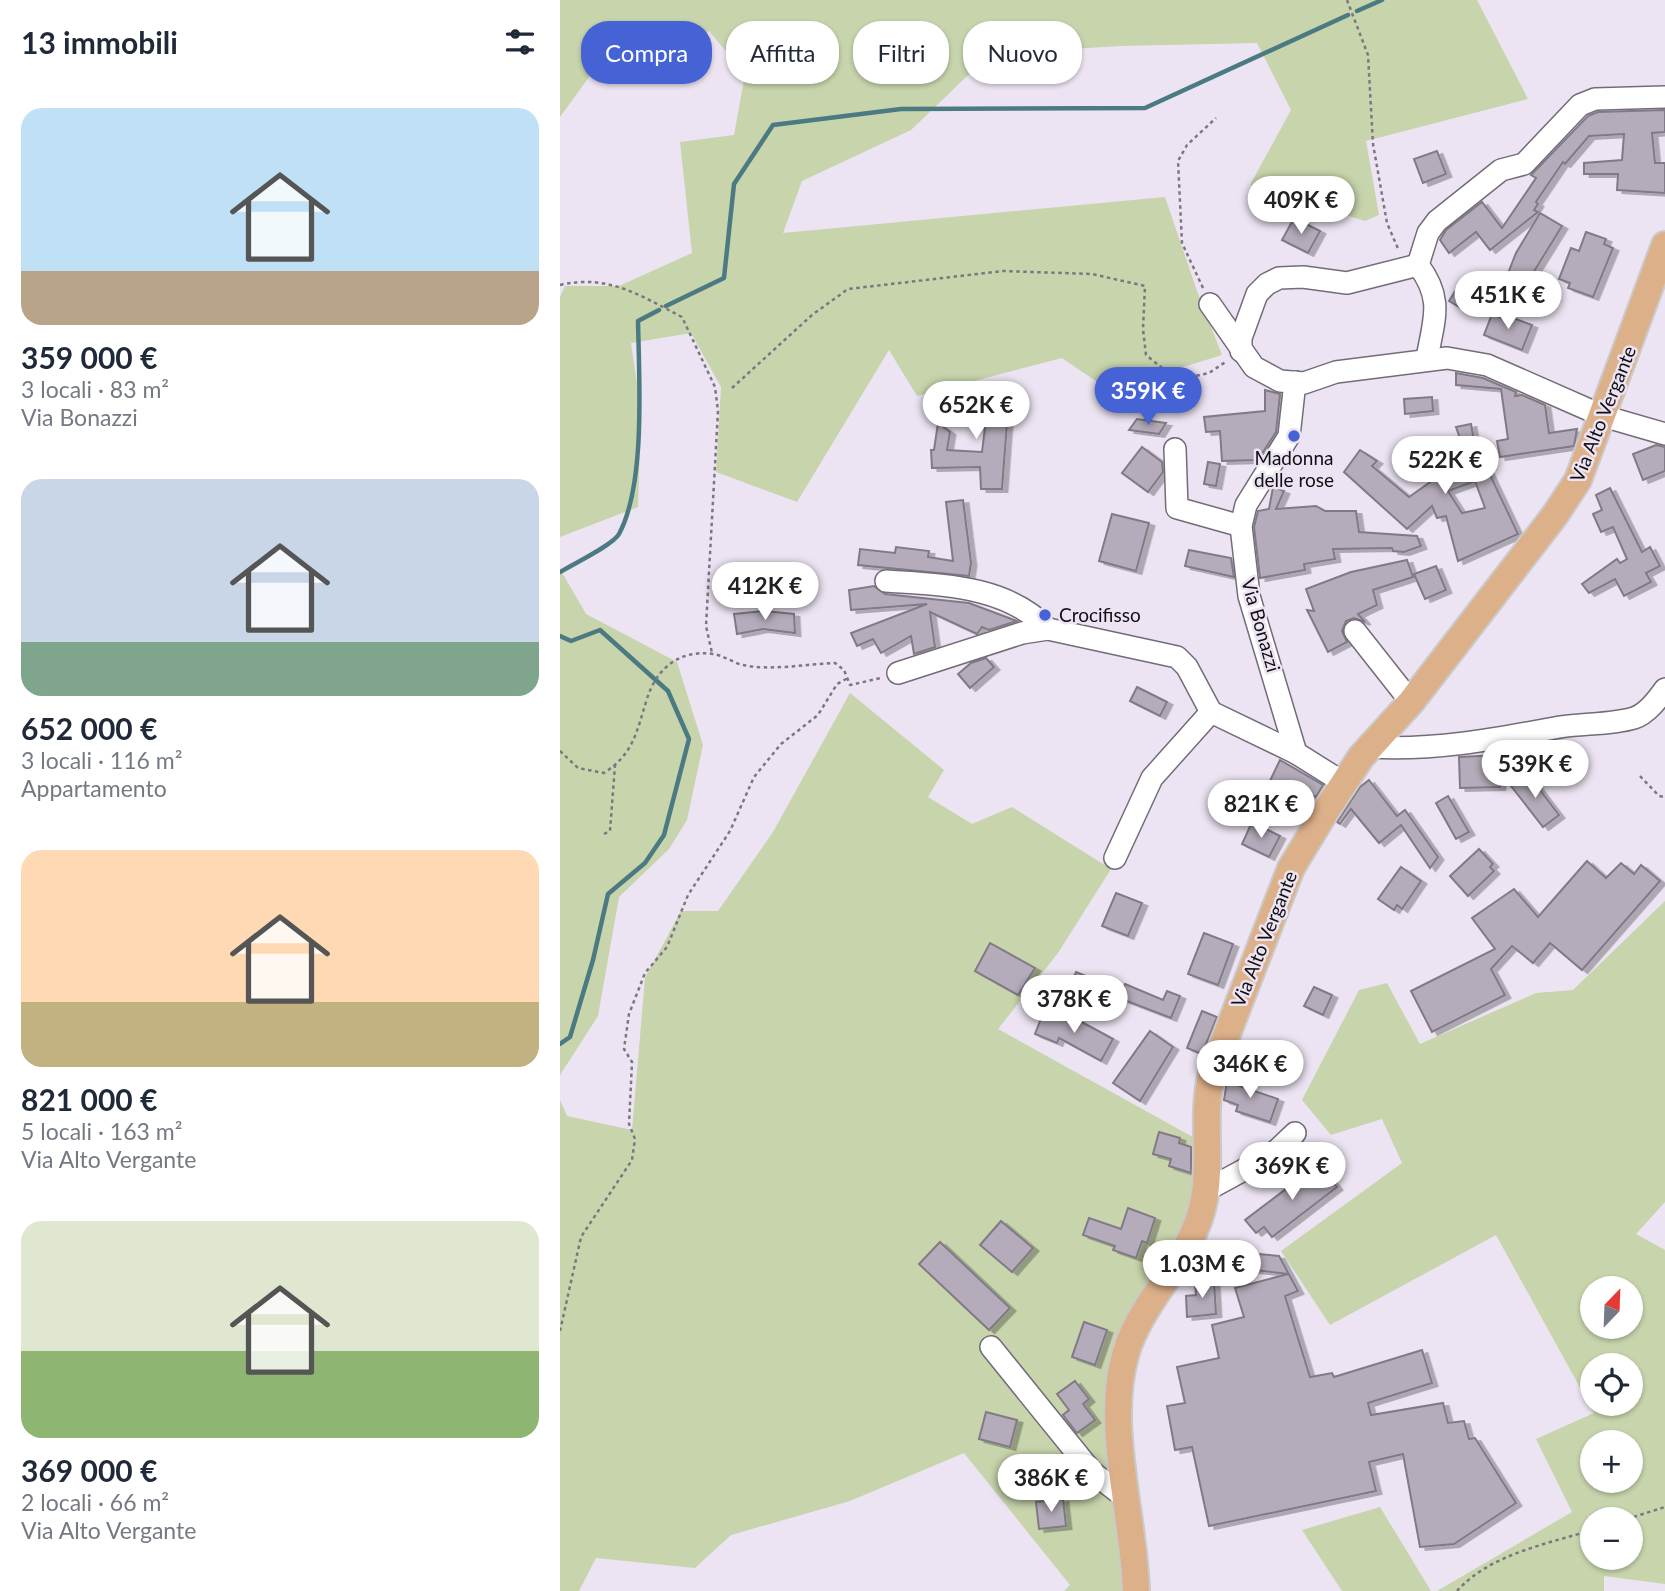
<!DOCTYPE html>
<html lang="it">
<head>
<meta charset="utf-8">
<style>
  body { margin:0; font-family:Lato,sans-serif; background:#f6f6f7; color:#1f2937; height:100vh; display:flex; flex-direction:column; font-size:26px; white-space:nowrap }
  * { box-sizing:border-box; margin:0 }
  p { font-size:23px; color:#747a83 }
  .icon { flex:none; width:38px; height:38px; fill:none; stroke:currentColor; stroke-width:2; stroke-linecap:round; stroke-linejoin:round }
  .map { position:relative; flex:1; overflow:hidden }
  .drawer { display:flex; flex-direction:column; background:#fff; width:560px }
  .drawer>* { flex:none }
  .top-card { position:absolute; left:21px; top:21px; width:665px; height:63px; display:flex; gap:14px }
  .needle { width:46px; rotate:23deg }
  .buttons { position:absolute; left:1020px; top:1276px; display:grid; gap:14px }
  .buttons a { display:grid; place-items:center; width:63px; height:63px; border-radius:50%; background:#fff; box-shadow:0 2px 5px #0004; font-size:35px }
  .price { position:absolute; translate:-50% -60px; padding:0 16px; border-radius:24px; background:#fff; color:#222; font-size:23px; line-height:46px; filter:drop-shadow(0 2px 4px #0008) }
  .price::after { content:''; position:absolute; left:50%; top:42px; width:21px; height:16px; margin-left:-10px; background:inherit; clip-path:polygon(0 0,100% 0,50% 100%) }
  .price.on { background:#4663d6; color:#fff }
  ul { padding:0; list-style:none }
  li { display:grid; align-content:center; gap:14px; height:371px; padding:0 21px }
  li span { display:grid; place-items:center; height:217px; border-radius:21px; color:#555 }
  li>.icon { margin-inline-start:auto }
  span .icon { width:126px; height:126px; fill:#fffc; stroke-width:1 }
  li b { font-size:30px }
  h2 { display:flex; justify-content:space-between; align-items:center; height:84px; padding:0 21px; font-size:30px }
  .tag { padding:0 24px; border-radius:28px; background:#fff; box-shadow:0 2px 5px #0004; font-size:24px; line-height:63px }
  .tag.on { background:#4663d6; color:#fff }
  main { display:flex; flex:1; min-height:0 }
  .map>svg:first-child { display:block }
  .green { fill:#c7d4ac; fill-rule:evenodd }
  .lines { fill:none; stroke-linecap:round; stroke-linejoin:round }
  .stream { stroke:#4c7a82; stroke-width:4.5 }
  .building { fill:#b4acba; stroke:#817a86; stroke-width:2; fill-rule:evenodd; filter:url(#shadow) }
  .minor-casing { stroke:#736c78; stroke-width:24 }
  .major-casing { stroke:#cbcacb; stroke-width:30 }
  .path { stroke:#7c7680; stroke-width:2.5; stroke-dasharray:3.5 3.5; stroke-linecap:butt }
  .minor { stroke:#fff; stroke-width:21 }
  .major { stroke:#dcb089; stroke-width:26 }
  .poi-dot { fill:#4663d6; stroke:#ece4f2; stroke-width:2.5 }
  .labels { text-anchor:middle; stroke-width:5; stroke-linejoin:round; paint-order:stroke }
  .street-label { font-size:19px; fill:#110e13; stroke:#ece4f2 }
  .poi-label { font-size:19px; fill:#110e13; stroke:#ece4f2 }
</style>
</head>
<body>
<main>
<section class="drawer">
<h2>13 immobili<svg class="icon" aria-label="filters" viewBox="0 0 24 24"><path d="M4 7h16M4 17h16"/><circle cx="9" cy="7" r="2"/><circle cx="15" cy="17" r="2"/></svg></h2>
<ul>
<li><span style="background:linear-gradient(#bfe0f5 75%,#b9a48a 0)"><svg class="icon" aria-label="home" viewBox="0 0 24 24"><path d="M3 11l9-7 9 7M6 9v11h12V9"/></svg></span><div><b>359 000 €</b><p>3 locali · 83 m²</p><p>Via Bonazzi</p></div></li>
<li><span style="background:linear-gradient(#c9d6e8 75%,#7fa58c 0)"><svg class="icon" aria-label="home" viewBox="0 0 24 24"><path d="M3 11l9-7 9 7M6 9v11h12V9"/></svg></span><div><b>652 000 €</b><p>3 locali · 116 m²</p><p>Appartamento</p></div></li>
<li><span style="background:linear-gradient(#ffd9b3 70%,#c2b280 0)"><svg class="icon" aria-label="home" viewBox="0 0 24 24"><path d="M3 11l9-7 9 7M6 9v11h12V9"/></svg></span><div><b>821 000 €</b><p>5 locali · 163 m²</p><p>Via Alto Vergante</p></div></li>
<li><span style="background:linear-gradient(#dfe7d0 60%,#8fb573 0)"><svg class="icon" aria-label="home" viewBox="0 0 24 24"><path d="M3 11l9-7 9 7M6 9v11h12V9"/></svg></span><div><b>369 000 €</b><p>2 locali · 66 m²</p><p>Via Alto Vergante</p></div></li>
</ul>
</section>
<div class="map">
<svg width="1105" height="1591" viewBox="0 0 1105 1591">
  <defs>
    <filter id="shadow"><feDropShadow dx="5.5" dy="3" stdDeviation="0" flood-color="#0004"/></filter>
  </defs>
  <rect width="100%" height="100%" fill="#ece4f2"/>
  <!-- green -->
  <g class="green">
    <path d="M0,0H917L968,99L806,141L819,215L805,221L690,185L731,110L697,43L560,46L430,54L351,130L242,181L223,233L605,197L637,291L662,355L549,390L502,358L357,396L329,350L237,502L156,472L161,387L131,333L71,343L81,410L78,507L0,537V297L5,286H59L132,253L120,142L174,135L185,74L149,31L93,63L50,48L0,117Z"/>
    <path d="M0,569L26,614L117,662L143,745L127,820L109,849L59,897L38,1016L0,1075Z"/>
    <path d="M290,693L384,770L368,797L412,824L452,807L551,869L498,953L438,1029L640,1141L636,1212L571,1322L567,1591H504L510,1585L404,1453L290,1501L171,1535L135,1568L36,1558L19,1591H0V1100L7,1116L72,1130L85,978L121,911H158L213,832Z"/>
    <path d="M1105,901V1202L1076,1234L1105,1250V1584L1044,1576V1591H877L1012,1512L976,1439L1034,1413L936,1235L770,1325L721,1251L842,1163L822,1119L771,1135L742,1100L799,990L827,983L860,1044L976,993L1013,990ZM1032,1288H1071V1326H1032ZM1032,1365H1071V1404H1032ZM1032,1442H1071V1480H1032ZM1032,1519H1071V1558H1032Z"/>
    <path d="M820,1507L871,1591H782L742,1530Z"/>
  </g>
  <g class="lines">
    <!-- stream -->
    <g class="stream">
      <path d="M797,11L822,0"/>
      <path d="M106,306L164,278L174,184L213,125L341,109L585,108L788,15"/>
      <path d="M0,572C13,564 53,545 59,534C86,484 79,378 78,321L99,310"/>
      <path d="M0,636L11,641L40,630L108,691L129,739L104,835L85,863L48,894L33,960L10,1037L0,1044"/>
    </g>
  </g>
  <!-- building -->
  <g class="building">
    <path d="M1105,110V132L1092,133L1095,163H1105V193L1057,190L1058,174H1024V163L1062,160L1064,134L1029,136L1005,164L1003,162L976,202L978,204L974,210L978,212L930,250L916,232L889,253L880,240L886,230L922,202L942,228L976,178L971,175L1028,116L1038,112Z"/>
    <path d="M877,151L886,174L863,183L854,159Z"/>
    <path d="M980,213L1002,226L962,291L945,281L956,253Z"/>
    <path d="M734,218L760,231L748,253L722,240Z"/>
    <path d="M1026,232L1046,239L1044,244L1053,248L1033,297L1008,288L1010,283L999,279L1011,248L1019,251Z"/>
    <path d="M914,275L927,283L909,313L889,301L896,290L902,294Z"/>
    <path d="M932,314L944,319L945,315L972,325L962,350L924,335Z"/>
    <path d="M896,373L923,378L956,392L955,396L962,395L985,405L989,433L1017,429L1014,446L940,457L937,441L948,439L941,389L896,385Z"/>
    <path d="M406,388H418L419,406L448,409L442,489H421L420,467L372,468L371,450H374L378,423L390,432L387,450L422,452L425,427L392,421L394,402H405Z"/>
    <path d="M705,390L720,394L716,432L698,460L662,461L660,431L646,432L644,417L705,411Z"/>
    <path d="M872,397L873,411L845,414L844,399Z"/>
    <path d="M577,419L606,423L599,434L569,430Z"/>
    <path d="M911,424L914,441L958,534L898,561L886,516L877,518L872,506L847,529L784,472L800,450L817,461L812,466L849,497L873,480L856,451L868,444L879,461L904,450L896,427ZM915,481L925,508L902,513L888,491Z"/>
    <path d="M1096,445L1105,447V471L1083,480L1073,454Z"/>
    <path d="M582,447L602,462L603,472L588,492L562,473Z"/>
    <path d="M648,462L660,464L656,486L644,484Z"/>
    <path d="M713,487L724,491L716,509L756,506L765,511H796L799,532L857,536L861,546L844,552L833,551L832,548L773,549L775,559L744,564L745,570L700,578L694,527L698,511L709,509Z"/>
    <path d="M1050,488L1082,552L1090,547L1100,566L1086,573L1091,582L1064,596L1055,579L1029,593L1022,584L1057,559L1060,563L1067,559L1053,527L1041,532L1033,514L1042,510L1036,495Z"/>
    <path d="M403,500L411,563L409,576L298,565L300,549L335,553L336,547L369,551L368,557L393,561L386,502Z"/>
    <path d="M552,514L589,523L576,571L539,561Z"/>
    <path d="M629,550L671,558L674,577L625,566Z"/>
    <path d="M847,560L853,577L813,590L817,605L798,614L805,622L794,618L786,621L782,631L787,642L768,652L747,610L754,611L746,589L791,572Z"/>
    <path d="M876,566L886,590L865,599L854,574Z"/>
    <path d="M314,586L325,594L409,603L457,621L429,630L422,627L417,634L370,612L375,647L354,654L351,636L321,653L313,639L297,646L291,633L367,604L291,610L289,590Z"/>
    <path d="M205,611L234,614L235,633L203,629L177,634L174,614Z"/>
    <path d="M426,658L434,667L410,688L398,674L411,663Z"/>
    <path d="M577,687L607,702L600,716L570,701Z"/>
    <path d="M939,755L940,787L900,788L899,757Z"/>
    <path d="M720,760L763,785L756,797L752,795L747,806L707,787Z"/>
    <path d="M967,773L999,815L983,827L951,786Z"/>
    <path d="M809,780L837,816L845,810L878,857L870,868L841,825L819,843L791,809L780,824L777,822L800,787Z"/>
    <path d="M670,785L698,802L691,813L663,795Z"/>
    <path d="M888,796L909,832L896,839L876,803Z"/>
    <path d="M692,822L720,836L709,857L682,844Z"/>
    <path d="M919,849L933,864L930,867L934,871L908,896L890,876Z"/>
    <path d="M1027,861L1046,878L1061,863L1074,874L1081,865L1100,881L1022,970L990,943L973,963L952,946L931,969L945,995L872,1032L851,991L935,949L912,918L954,889L978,917Z"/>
    <path d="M841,867L861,881L842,909L837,905L834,910L818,899Z"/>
    <path d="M556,893L582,903L568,936L542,926Z"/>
    <path d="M644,933L673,944L658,985L628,974Z"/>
    <path d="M430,943L475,968L458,995L415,971Z"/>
    <path d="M516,972L540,982L529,1002L507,994Z"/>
    <path d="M565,984L603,1000L607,991L620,996L611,1018L559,998Z"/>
    <path d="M754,987L772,995L763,1015L744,1006Z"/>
    <path d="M484,1011L518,1024L520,1021L553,1039L541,1061L499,1038L497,1043L475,1034Z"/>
    <path d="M642,1011L657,1017L642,1054L627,1048Z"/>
    <path d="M590,1031L613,1047L580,1101L553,1083Z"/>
    <path d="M668,1074L679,1078L677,1085L718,1099L710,1122L676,1111L678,1105L664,1100Z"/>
    <path d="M599,1132L620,1138L619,1143L631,1147V1173L609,1166L611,1159L593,1154Z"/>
    <path d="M759,1164L777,1187L712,1237L704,1227L696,1233L685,1220Z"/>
    <path d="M568,1208L595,1218L587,1243L582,1241L576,1258L553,1250L555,1246L523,1235L529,1218L561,1229Z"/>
    <path d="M441,1221L473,1248L452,1272L420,1245Z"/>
    <path d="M380,1242L450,1308L429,1330L359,1264Z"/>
    <path d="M665,1251L719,1256L738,1291L725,1296L750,1377L772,1373L774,1377L862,1350L872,1383L808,1403L811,1415L883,1403L888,1423L904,1421L909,1439L915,1438L956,1503L894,1544L860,1547L843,1454L809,1462L816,1491L649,1526L632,1447L615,1450L607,1406L625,1403L617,1367L659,1358L652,1325L684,1317L675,1288L728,1274L669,1267Z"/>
    <path d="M654,1281L656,1314L627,1317L626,1296L636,1295L635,1283Z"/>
    <path d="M524,1322L547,1330L535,1365L512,1357Z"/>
    <path d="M515,1381L529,1399L523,1404L535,1420L517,1433L503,1415L509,1410L497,1394Z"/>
    <path d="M426,1412L457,1420L450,1447L419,1439Z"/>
    <path d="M503,1499L506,1526L479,1529L476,1502Z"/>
  </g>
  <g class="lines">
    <!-- minor casing -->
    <g class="minor-casing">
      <g id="minor">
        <path d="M650,304L694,367L720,381L744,383L776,372L887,358L927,365L1043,416L1105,434"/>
        <path d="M681,351V338L697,294L707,284L719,278L743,277L787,283L858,265"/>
        <path d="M867,358C874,319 884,299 858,265L868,233L877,221L941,170L964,164L1020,105L1035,99L1105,97"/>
        <path d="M735,382L729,436L686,505L681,526L689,596L736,753"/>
        <path d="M615,449L617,508L681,526"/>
        <path d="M326,581C382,585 446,585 488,629"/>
        <path d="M795,631L851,702"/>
        <path d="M338,673L462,633L488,629L617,657L627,667L651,712"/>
        <path d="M809,747C874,751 936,739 1000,727C1024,723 1051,725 1074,718C1087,714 1098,699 1105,689"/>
        <path d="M555,858L592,778L651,712L736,753L784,783"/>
        <path d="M645,1191L713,1154L735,1133"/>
        <path d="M431,1347L532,1472L567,1499"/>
      </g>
    </g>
    <!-- major casing -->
    <g class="major-casing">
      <path id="major" d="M576,1591C574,1516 544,1424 566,1352C583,1297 634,1257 644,1200C652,1158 641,1115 652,1073L731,868L765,812L801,757L851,702L995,515L1018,480L1105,245"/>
    </g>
    <!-- path -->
    <g class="path">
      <path d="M787,0L808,55L813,144L827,223L839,251"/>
      <path d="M0,285C49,274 79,295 122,317L155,387L158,411L146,626L152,653"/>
      <path d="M643,288L622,243L618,161L627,145L656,118"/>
      <path d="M172,388L252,315L288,289L443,271L532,274L585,286L583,329L586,355L617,380L649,373L667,361"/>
      <path d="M0,751L18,768L44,773C73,754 76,734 86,702C95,670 118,649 153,654C163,655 173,663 183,665C211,671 246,664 275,663L284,670L290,685L321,678"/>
      <path d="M1080,776L1099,796L1105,797"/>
      <path d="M44,834L50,831L55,765"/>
      <path d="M0,1331L21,1237L72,1160L75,1139L69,1124L72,1062L64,1049L69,1014L85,973L107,947L128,895L170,831L194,777L221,744L258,715L277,684L288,678"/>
      <path d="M1067,1519L1105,1507"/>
      <path d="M897,1591C930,1554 987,1544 1032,1530"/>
    </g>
    <!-- minor -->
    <use href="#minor" class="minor"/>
    <!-- major -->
    <use href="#major" class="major"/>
  </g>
  <!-- markers -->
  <g class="poi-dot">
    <circle cx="734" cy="436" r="7"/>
    <circle cx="485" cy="615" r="7"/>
  </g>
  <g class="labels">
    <!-- street labels -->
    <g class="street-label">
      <text transform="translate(1043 414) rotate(-68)" y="7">Via Alto Vergante</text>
      <text transform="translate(701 625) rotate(74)" y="7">Via Bonazzi</text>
      <text transform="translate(704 939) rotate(-68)" y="7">Via Alto Vergante</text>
    </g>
    <!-- poi labels -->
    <g class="poi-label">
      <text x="734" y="465">Madonna<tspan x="734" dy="22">delle rose</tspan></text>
      <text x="499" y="622" text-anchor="start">Crocifisso</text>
    </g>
  </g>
</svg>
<div class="buttons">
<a><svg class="needle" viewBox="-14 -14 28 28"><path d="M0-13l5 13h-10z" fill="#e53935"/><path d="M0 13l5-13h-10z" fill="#747a83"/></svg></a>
<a><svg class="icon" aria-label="locate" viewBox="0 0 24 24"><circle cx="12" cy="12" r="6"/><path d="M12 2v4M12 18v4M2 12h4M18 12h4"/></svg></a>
<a>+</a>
<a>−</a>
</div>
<b class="price" style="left:741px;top:236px">409K €</b>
<b class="price" style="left:948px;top:331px">451K €</b>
<b class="price on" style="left:588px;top:427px">359K €</b>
<b class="price" style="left:416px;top:441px">652K €</b>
<b class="price" style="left:885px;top:496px">522K €</b>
<b class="price" style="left:205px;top:622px">412K €</b>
<b class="price" style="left:975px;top:800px">539K €</b>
<b class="price" style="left:701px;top:840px">821K €</b>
<b class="price" style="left:514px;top:1035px">378K €</b>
<b class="price" style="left:690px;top:1100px">346K €</b>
<b class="price" style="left:732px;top:1202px">369K €</b>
<b class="price" style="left:642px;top:1300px">1.03M €</b>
<b class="price" style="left:491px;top:1514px">386K €</b>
<div class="top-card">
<a class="tag on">Compra</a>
<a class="tag">Affitta</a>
<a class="tag">Filtri</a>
<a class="tag">Nuovo</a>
</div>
</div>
</main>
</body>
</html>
